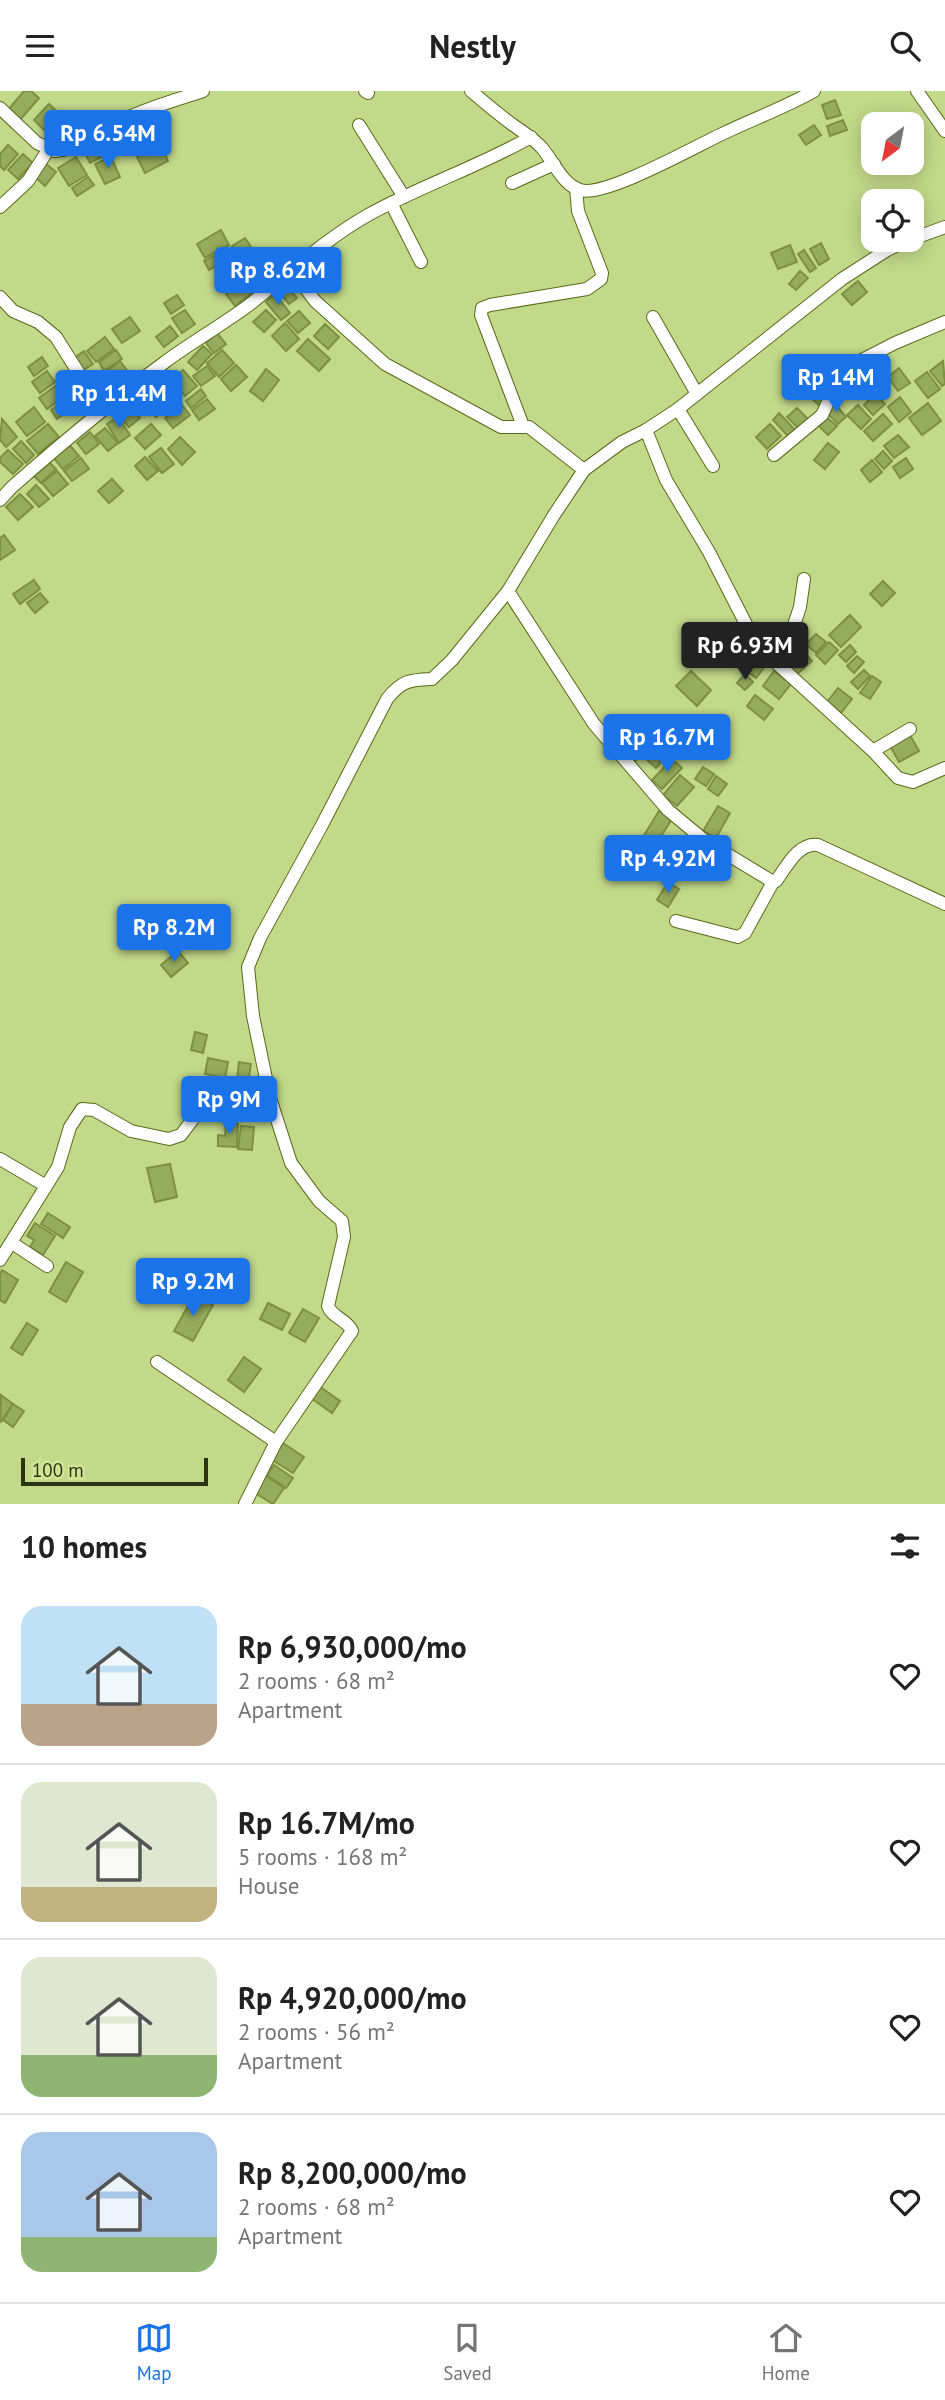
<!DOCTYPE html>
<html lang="en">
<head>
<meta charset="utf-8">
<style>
  body { margin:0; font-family:"PT Sans",sans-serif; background:#f2f2f2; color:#222; height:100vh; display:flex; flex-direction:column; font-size:26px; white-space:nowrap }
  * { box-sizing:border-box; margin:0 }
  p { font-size:23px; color:#767676 }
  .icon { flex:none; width:38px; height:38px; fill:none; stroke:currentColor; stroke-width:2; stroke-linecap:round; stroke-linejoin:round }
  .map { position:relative; height:1413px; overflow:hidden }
  .drawer { display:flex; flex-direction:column; background:#fff; flex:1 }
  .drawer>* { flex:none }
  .needle { width:46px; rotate:212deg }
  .buttons { position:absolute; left:861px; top:21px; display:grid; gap:14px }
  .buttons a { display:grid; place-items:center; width:63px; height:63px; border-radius:14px; background:#fff; box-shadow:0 4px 18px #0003; font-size:35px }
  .scale { position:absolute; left:21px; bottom:18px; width:187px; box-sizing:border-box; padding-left:7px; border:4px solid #2a3312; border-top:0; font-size:19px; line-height:24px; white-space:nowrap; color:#2a3312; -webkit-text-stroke:5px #cfe696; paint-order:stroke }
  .price { position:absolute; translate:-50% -60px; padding:0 16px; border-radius:7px; background:#1a73e8; color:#fff; font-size:23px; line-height:46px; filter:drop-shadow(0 2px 4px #0008) }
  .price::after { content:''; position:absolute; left:50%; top:42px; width:21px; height:16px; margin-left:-10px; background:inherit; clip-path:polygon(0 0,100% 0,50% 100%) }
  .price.on { background:#222; color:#fff }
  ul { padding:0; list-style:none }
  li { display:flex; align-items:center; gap:21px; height:175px; padding:0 21px }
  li+li { border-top:2px solid #e0e0e0 }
  li span { display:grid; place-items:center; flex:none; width:196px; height:140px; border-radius:21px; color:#555 }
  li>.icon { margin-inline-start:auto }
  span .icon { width:84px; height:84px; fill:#fffc; stroke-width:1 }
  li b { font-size:30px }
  h2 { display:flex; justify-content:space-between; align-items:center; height:84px; padding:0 21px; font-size:30px }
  header { display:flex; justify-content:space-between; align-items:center; height:91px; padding:0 21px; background:#fff; font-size:32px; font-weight:800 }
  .dock { display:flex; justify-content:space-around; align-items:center; height:98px; border-top:2px solid #e0e0e0; background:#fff; font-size:19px; color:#767676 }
  .dock a { display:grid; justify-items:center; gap:4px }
  .dock .on { color:#1a73e8 }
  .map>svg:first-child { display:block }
  .building { fill:#96ac5d; stroke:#7c9043; stroke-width:2 }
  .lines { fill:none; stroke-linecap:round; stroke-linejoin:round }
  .minor-casing { stroke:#586b1a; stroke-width:14 }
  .minor { stroke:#fff; stroke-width:12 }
</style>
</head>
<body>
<header><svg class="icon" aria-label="menu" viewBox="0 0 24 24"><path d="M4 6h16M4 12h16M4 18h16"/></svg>Nestly<svg class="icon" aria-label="search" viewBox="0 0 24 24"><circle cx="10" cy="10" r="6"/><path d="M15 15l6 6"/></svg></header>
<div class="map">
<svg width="945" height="1413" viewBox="0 0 945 1413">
  <rect width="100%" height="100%" fill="#c2d98a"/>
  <!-- building -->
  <g class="building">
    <path d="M24,0H31L39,7L20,29L8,19Z"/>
    <path d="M835,9L841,24L827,28L822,14Z"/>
    <path d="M49,13L60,23L44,39L34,29Z"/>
    <path d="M62,26L68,32L56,43L50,37Z"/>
    <path d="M843,29L847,39L830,45L827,35Z"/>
    <path d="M814,34L821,44L806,54L799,44Z"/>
    <path d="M107,43L115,59L90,72L82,56Z"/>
    <path d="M8,54L18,63L4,79L0,75V63Z"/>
    <path d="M161,54L168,70L145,82L137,66Z"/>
    <path d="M23,63L33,72L18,88L8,79Z"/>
    <path d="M76,66L87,84L69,95L58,77Z"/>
    <path d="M111,66L120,86L105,93L95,73Z"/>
    <path d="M45,72L56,81L45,95L34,85Z"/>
    <path d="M88,86L94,94L77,105L72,97Z"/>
    <path d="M221,139L229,154L205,167L197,153Z"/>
    <path d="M245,147L253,159L239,167L232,155Z"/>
    <path d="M821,152L829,168L819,174L810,158Z"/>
    <path d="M790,154L797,171L778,178L771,162Z"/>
    <path d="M229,157L234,166L209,179L204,170Z"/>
    <path d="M804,159L816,177L810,181L798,163Z"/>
    <path d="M800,180L808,187L796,199L789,193Z"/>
    <path d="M244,189L253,201L235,215L226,203Z"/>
    <path d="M858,190L867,201L852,214L842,203Z"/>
    <path d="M286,194L297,207L289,213L278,200Z"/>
    <path d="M275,203L290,222L281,229L266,211Z"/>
    <path d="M177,204L184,214L171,223L164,212Z"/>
    <path d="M185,219L195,233L182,242L172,227Z"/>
    <path d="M266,219L276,229L264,241L253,231Z"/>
    <path d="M299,220L310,232L298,242L287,230Z"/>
    <path d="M130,226L140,240L122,252L112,238Z"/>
    <path d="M285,232L299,248L286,260L272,245Z"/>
    <path d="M325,233L339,246L328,258L314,245Z"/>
    <path d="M170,235L178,245L164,256L156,246Z"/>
    <path d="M217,242L226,253L214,262L206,252Z"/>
    <path d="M105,246L114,258L96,271L87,260Z"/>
    <path d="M308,248L330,268L319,280L297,260Z"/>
    <path d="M203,255L212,263L197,279L188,271Z"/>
    <path d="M116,259L122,268L104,280L99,271Z"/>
    <path d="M222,259L234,272L219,286L207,272Z"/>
    <path d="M84,260L93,273L82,280L73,268Z"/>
    <path d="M42,266L48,275L34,285L28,276Z"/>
    <path d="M120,270L128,281L114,290L107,280Z"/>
    <path d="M943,270L945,293L942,295L930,280Z"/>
    <path d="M236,274L247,286L231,300L221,288Z"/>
    <path d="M207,275L215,285L201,295L193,285Z"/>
    <path d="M899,277L910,292L898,300L888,286Z"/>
    <path d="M266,278L279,289L263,310L250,300Z"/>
    <path d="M183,279L197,295L185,305L172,288Z"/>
    <path d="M47,280L55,291L40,302L32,291Z"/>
    <path d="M927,281L940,298L928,307L915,290Z"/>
    <path d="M129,282L133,288L118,298L114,292Z"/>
    <path d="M826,282L837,293L829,301L818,290Z"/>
    <path d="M57,294L65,305L47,318L39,307Z"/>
    <path d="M817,296L829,308L821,316L809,305Z"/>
    <path d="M201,298L206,305L191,317L186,310Z"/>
    <path d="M158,299L170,315L156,326L144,310Z"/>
    <path d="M875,303L885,313L873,324L864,314Z"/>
    <path d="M900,306L911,321L899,331L888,316Z"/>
    <path d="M67,308L73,316L57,328L51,319Z"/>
    <path d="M207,308L215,318L199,329L192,319Z"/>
    <path d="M928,312L941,330L922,344L909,327Z"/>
    <path d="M835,313L846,326L838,333L826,321Z"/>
    <path d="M182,314L190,324L173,337L165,327Z"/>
    <path d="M858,314L871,328L861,338L847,324Z"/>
    <path d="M34,316L45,331L27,345L16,331Z"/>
    <path d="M131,317L140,327L129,336L120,326Z"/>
    <path d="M797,317L810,330L801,340L787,326Z"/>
    <path d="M779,322L795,339L788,345L773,329Z"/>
    <path d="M883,323L892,333L873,350L864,340Z"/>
    <path d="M825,325L837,335L828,344L817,333Z"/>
    <path d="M118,326L130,344L119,352L107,333Z"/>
    <path d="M2,328L17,346L6,356L0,349Z"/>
    <path d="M48,333L59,346L38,363L27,350Z"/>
    <path d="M151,333L161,344L145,358L135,347Z"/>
    <path d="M770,333L781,345L767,358L756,346Z"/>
    <path d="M105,337L118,352L108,360L95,345Z"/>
    <path d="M90,341L99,353L86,363L77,352Z"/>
    <path d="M898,344L909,356L894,367L884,355Z"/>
    <path d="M180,346L195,361L182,374L168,358Z"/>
    <path d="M21,350L34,364L26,372L13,358Z"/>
    <path d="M67,351L79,365L63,378L51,364Z"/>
    <path d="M828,352L839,361L825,378L814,369Z"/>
    <path d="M161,357L174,373L162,382L149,366Z"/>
    <path d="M8,359L23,373L13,383L0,371V367Z"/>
    <path d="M883,360L892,370L884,378L875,368Z"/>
    <path d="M145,366L158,380L147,389L135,375Z"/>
    <path d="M81,367L89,378L72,390L64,380Z"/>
    <path d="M906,367L913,378L900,387L893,376Z"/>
    <path d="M46,368L56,378L41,392L31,382Z"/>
    <path d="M872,369L882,381L870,391L861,379Z"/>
    <path d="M57,380L68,393L53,405L42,392Z"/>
    <path d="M112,388L123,400L109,412L98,400Z"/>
    <path d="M36,394L49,408L39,416L27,403Z"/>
    <path d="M20,403L33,416L18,429L6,416Z"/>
    <path d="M4,444L15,459L0,469V447Z"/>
    <path d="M34,489L40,498L20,513L13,503Z"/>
    <path d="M883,490L895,502L882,515L870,503Z"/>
    <path d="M40,502L48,511L35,522L27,512Z"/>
    <path d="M850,524L861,536L841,556L829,544Z"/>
    <path d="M816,543L826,551L816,562L806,553Z"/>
    <path d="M829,551L838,559L825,573L816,564Z"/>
    <path d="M850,554L856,561L846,571L839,564Z"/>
    <path d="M801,558L812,570L797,583L786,571Z"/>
    <path d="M755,560L769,570L756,587L743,577Z"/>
    <path d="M857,565L864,571L854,582L847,575Z"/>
    <path d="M864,579L870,585L858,598L851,591Z"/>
    <path d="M691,580L711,599L697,615L676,595Z"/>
    <path d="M774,580L791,593L779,608L763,595Z"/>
    <path d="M745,583L753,591L745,599L737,592Z"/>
    <path d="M872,585L881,591L870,608L860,602Z"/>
    <path d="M838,597L852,608L841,622L827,611Z"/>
    <path d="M755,604L773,618L764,629L747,615Z"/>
    <path d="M642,640L654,653L635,670L623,658Z"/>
    <path d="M910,644L919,660L899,671L890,655Z"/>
    <path d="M661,652L671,660L656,677L646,668Z"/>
    <path d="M672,668L682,677L662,698L652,689Z"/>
    <path d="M703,676L714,683L706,695L695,688Z"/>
    <path d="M680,684L694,696L677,715L663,704Z"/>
    <path d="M716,685L727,693L718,705L708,698Z"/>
    <path d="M718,715L730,722L716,747L703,740Z"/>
    <path d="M659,720L672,728L652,759L640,751Z"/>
    <path d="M691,755L702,762L690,783L679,776Z"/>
    <path d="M668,791L679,798L668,816L657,809Z"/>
    <path d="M180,834L190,842L175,860L165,852Z"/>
    <path d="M178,860L188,872L171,886L161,874Z"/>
    <path d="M195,941L207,944L203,962L191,959Z"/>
    <path d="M208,967L228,971L225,987L205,983Z"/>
    <path d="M239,971L251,973L248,991L237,989Z"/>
    <path d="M226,1032L238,1033L237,1056L218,1055V1044L225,1045Z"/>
    <path d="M241,1035L254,1036L252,1059L238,1058Z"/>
    <path d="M170,1073L177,1106L155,1111L147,1077Z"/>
    <path d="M48,1122L70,1136L63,1147L41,1133Z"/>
    <path d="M35,1132L55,1145L43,1164L30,1156L34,1149L27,1145Z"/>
    <path d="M66,1171L83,1181L66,1211L49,1201Z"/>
    <path d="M2,1179L18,1189L5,1212L0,1209V1183Z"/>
    <path d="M194,1204L213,1214L193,1250L174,1240Z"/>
    <path d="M268,1212L290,1223L282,1239L260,1228Z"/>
    <path d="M303,1218L319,1227L305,1251L289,1242Z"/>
    <path d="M27,1232L38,1239L22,1264L11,1257Z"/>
    <path d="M244,1266L261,1278L244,1301L228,1289Z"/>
    <path d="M319,1295L340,1310L332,1322L311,1307Z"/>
    <path d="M1,1304L13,1313L1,1331L0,1330Z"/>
    <path d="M13,1313L24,1320L13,1336L3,1329Z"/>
    <path d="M283,1352L304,1366L293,1382L272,1369Z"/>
    <path d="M274,1374L293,1387L286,1397L267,1384Z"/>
    <path d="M266,1385L284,1397L273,1413L255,1402Z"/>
  </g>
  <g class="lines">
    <!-- minor casing -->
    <g class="minor-casing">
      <g id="minor">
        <path d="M365,0L368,2"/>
        <path d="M471,0C485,12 498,23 513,34C523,41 533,47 542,57C553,70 563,94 580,99C604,107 696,55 722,43C753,28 784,17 814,0"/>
        <path d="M917,0L945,40"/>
        <path d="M0,17L37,52L55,60C81,58 102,40 125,28C150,16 176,9 203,0"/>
        <path d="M359,34L404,106"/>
        <path d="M512,92L554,73"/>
        <path d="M391,112L421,171"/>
        <path d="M0,116L28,90L48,59"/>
        <path d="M912,148L945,136"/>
        <path d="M292,179L315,210L385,273L501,336H529L584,379"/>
        <path d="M0,206L13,220L38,231L56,246L102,319"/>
        <path d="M653,226L697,303"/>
        <path d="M678,318L713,375"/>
        <path d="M523,335L481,224L482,217L490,214L587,198L601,188L602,182L578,120L576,97"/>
        <path d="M646,339L666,389L709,461L748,537L771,567L873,660L898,687L913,691L945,677"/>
        <path d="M774,364L822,324L836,294L860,270L895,252L945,231"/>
        <path d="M0,409L12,396C62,352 112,310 165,271C192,251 222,234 249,214C288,183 324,149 368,124C420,95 478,76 531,46"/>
        <path d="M508,500L594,633L668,719L704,749L773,791L776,790C786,777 798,751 818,754L945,813"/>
        <path d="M771,567L794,534L800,516L804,488"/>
        <path d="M873,660L910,638"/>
        <path d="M676,830L738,846L745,842L773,791"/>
        <path d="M0,1068L46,1095"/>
        <path d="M12,1152L47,1175"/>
        <path d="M0,1169L58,1076L70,1036L82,1018L94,1019L131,1040L169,1048L181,1044L208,1008L270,1007L253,925L248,876L260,847L322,734L387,608C402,589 410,589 432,588L452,569L508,500L554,424L584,379L622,351L646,339L678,318L842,188L887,159L908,149"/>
        <path d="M157,1271L276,1351"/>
        <path d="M245,1413L276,1351L352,1240C347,1228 332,1227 328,1215L344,1146L342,1130L319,1110L291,1072L270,1007"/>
      </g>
    </g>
    <!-- minor -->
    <use href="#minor" class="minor"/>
  </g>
</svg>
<div class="buttons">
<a><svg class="needle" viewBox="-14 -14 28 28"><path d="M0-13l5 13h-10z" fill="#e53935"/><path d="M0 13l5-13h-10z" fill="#767676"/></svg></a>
<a><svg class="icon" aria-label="locate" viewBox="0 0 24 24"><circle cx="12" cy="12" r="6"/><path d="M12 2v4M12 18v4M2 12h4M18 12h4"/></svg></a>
</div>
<div class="scale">100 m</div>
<b class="price" style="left:108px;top:79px">Rp 6.54M</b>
<b class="price" style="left:278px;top:216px">Rp 8.62M</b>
<b class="price" style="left:836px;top:323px">Rp 14M</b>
<b class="price" style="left:119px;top:339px">Rp 11.4M</b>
<b class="price on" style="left:745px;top:591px">Rp 6.93M</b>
<b class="price" style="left:667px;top:683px">Rp 16.7M</b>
<b class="price" style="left:668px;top:804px">Rp 4.92M</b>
<b class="price" style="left:174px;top:873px">Rp 8.2M</b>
<b class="price" style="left:229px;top:1045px">Rp 9M</b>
<b class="price" style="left:193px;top:1227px">Rp 9.2M</b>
</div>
<section class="drawer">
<h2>10 homes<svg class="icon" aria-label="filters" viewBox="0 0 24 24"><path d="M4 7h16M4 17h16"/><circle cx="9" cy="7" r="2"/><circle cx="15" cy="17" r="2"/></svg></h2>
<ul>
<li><span style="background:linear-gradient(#bfe0f5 70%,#b9a48a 0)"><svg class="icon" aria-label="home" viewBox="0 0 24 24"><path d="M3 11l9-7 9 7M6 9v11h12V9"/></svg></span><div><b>Rp 6,930,000/mo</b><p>2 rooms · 68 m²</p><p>Apartment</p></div><svg class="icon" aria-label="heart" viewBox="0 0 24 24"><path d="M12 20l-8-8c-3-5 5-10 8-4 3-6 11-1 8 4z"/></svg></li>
<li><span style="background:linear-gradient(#dfe7d0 75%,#c2b280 0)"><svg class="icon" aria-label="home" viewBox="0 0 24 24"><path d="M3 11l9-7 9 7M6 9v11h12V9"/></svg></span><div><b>Rp 16.7M/mo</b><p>5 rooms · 168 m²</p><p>House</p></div><svg class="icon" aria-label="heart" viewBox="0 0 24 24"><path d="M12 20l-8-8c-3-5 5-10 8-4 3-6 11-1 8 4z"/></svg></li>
<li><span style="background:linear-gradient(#dfe7d0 70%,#8fb573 0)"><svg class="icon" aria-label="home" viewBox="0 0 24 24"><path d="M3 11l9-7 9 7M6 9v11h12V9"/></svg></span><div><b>Rp 4,920,000/mo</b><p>2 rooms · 56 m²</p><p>Apartment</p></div><svg class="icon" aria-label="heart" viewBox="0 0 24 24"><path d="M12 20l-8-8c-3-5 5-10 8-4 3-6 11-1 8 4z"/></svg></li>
<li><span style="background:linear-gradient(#a9c7e8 75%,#8fb573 0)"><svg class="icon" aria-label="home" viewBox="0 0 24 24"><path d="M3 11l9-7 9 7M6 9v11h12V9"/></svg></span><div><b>Rp 8,200,000/mo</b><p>2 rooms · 68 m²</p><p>Apartment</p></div><svg class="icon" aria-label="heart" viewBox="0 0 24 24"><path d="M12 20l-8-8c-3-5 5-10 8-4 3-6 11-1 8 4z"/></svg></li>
</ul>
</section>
<nav class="dock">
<a class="on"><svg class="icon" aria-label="map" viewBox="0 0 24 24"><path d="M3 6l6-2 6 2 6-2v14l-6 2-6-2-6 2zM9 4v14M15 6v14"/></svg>Map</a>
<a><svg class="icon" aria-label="saved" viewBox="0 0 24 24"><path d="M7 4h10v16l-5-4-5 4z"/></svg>Saved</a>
<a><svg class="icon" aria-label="home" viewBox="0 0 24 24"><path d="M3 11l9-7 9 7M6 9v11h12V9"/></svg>Home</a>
</nav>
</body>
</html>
